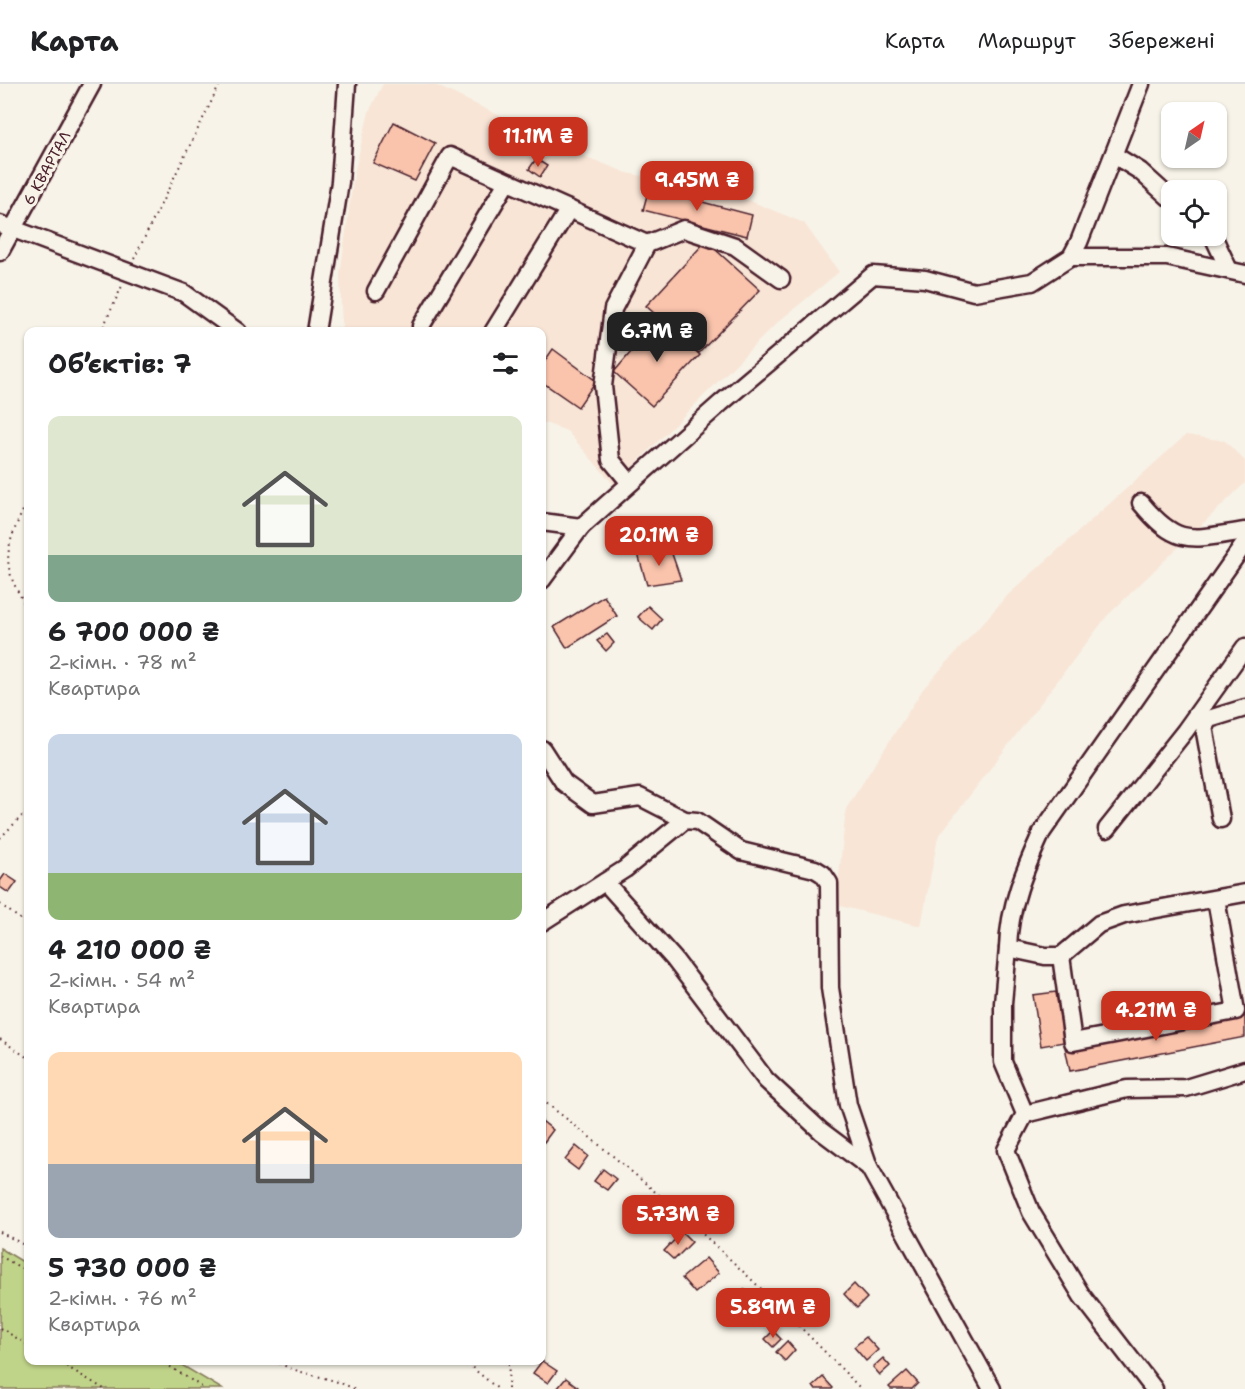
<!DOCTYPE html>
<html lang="uk">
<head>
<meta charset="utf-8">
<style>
  body { margin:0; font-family:"Shantell Sans",sans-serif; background:#f6f6f6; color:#202124; height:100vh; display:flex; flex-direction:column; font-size:22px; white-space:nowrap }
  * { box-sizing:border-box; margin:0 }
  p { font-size:20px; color:#757577 }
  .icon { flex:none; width:33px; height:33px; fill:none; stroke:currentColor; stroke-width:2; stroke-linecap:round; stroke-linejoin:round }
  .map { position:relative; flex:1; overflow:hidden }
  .sheet { position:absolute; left:24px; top:243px; width:522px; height:1038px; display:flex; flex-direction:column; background:#fff; border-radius:12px; box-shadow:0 2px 4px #0004 }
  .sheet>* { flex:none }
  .needle { width:39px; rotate:34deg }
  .buttons { position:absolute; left:1161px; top:18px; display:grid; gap:12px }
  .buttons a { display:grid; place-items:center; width:66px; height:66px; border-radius:12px; background:#fff; box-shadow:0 2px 4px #0004; font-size:30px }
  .price { position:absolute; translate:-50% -51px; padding:0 14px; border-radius:12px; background:#c8321e; color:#fff; font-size:20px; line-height:39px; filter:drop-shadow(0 2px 3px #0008) }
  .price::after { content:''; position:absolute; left:50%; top:36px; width:18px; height:14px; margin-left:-9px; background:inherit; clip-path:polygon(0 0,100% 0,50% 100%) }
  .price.on { background:#222; color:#fff }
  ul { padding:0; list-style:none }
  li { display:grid; align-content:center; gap:12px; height:318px; padding:0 24px }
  li span { display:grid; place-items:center; height:186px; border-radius:12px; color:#555 }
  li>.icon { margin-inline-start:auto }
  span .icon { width:108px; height:108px; fill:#fffc; stroke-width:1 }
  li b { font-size:26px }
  h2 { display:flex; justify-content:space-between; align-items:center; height:72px; padding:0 24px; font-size:26px }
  header { display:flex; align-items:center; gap:36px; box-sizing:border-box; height:84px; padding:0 30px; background:#fff; border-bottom:2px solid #e0e0e0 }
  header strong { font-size:28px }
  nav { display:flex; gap:33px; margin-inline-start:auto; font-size:21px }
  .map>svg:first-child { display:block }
  .built { fill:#f8e5d6 }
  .green { fill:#c0d489; stroke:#857a5a; stroke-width:1.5 }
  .building { fill:#f9c3ac; stroke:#4a1f2b; stroke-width:1.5 }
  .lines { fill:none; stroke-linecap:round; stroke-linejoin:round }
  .minor-casing { stroke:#4a1f2b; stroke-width:21 }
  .path { stroke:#4a1f2b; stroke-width:2; stroke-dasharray:1.5 4.5; stroke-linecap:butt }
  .minor { stroke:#f7f3e8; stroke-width:16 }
  .labels { text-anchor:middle; stroke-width:6; stroke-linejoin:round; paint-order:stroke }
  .street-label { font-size:15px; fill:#4a1f2b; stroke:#f7f3e8 }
</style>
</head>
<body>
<header>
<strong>Карта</strong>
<nav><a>Карта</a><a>Маршрут</a><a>Збережені</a></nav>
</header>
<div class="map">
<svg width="1245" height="1305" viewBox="0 0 1245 1305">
  <rect width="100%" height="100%" fill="#f7f3e8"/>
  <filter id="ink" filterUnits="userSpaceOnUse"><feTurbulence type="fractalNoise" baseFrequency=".0167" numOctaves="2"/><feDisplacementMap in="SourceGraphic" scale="12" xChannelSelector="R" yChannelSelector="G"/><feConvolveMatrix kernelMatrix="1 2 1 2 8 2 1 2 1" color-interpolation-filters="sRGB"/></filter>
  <g filter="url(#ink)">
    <!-- built -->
    <g class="built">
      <path d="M383,0H433L584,72L627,89L733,110L804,139L839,188L778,238L614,401L567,347L542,338V248H342L340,191L354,90L369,28Z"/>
      <path d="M1186,351L1225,357L1245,377V399L1107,532L938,753L921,842L836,821L846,725L923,605L1008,511Z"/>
    </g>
    <!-- green -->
    <path class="green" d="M0,1164L28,1181V1276L175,1277L222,1305H0Z"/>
    <!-- building -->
    <g class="building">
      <path d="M394,38L435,59L415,97L373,79Z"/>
      <path d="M536,75L547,82L540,93L529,85Z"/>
      <path d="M649,104L752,131L747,152L643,126Z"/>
      <path d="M706,157L760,206L699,269L646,222Z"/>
      <path d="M659,235L700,271L652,322L614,288Z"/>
      <path d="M553,265L596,297L578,323L542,298V281Z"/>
      <path d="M670,464L681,496L647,501L638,470Z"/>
      <path d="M604,512L617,532L567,564L554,543Z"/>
      <path d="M648,522L662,535L653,546L638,533Z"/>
      <path d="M607,550L614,559L606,567L597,557Z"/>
      <path d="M5,790L17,798L9,809L0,803V797Z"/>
      <path d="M1056,908L1064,958L1041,962L1033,911Z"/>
      <path d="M1245,928V953L1070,987L1065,963Z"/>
      <path d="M542,1037L553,1046L544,1058L542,1056Z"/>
      <path d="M576,1062L588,1072L578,1086L565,1076Z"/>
      <path d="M603,1085L616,1095L607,1106L594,1097Z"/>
      <path d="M652,1119L664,1129L652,1142L641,1132Z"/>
      <path d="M682,1148L692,1158L674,1176L664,1167Z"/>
      <path d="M706,1174L719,1189L695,1209L682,1194Z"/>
      <path d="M854,1200L867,1214L857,1224L844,1210Z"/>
      <path d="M744,1205L757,1220L737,1237L725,1222Z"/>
      <path d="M773,1247L781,1255L773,1263L765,1255Z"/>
      <path d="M866,1253L878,1266L866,1277L854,1263Z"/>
      <path d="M787,1257L795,1266L785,1277L776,1268Z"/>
      <path d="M883,1274L890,1282L880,1291L873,1283Z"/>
      <path d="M542,1277L557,1287L548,1299L533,1289Z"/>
      <path d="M907,1287L918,1299L912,1305H891L889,1303Z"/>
      <path d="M823,1293L833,1304L832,1305H815L813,1302Z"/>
      <path d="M566,1294L578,1303L576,1305H557Z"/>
    </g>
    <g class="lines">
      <!-- minor casing -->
      <g class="minor-casing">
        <g id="minor">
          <path d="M1114,71L1140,87L1172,116"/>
          <path d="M0,140L184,209L238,248"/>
          <path d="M1213,152L1229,186"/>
          <path d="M0,168L92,0"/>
          <path d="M1071,173H1167L1245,190"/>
          <path d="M376,207L450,72L647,160"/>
          <path d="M421,242L507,98"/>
          <path d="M316,248L340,98L347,0"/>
          <path d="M493,248L569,125"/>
          <path d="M630,399L611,376L603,302L613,225L647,160L684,145L735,162L781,195"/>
          <path d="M1141,419C1178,464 1192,455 1245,447"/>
          <path d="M542,438L581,443L721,319L873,191L925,195L974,208L1032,198L1071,173L1079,158L1141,0"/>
          <path d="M1245,459L1042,748C1025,785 1009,822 1008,864L1045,872H1061L1099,840L1124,831L1245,809"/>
          <path d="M542,496L581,443"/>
          <path d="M542,665L564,699L593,720L640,713L685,736L697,737L741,767L815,785L823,790L829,799L830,904L848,1021L869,1083L992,1305"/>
          <path d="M1221,735L1204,643L1209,635L1245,624"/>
          <path d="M1107,745L1185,647L1245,563"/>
          <path d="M605,798L674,875L766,996L821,1047L869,1083"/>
          <path d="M542,838L625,785L685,736"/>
          <path d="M1008,864L1003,919V978L1025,1030L1006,1066L1031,1128L1082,1212L1154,1305"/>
          <path d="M1061,872L1073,958L1236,927L1216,815"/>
          <path d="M1025,1030L1127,1005L1186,1004L1245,986"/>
        </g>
      </g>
      <!-- path -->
      <g class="path">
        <path d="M134,175L220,0"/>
        <path d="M101,248L122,202"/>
        <path d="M28,416C18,438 3,463 10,488C13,502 23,515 28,527"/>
        <path d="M0,754L28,726"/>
        <path d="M0,820L28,841"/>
        <path d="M0,955L28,974"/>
        <path d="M542,1016C657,1103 761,1201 861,1305"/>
        <path d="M0,1148L28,1163"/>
        <path d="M0,1172L28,1188"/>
        <path d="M0,1244L28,1261"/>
        <path d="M56,1276L104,1305"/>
        <path d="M160,1276L205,1305"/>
        <path d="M274,1276C299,1292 328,1291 354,1305"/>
        <path d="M463,1276L498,1305"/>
        <path d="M508,1305L509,1276"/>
      </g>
      <!-- minor -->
      <use href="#minor" class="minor"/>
    </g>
  </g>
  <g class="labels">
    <!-- street labels -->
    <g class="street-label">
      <text transform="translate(47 84) rotate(-61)" y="5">6 КВАРТАЛ</text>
    </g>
  </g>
</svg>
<div class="buttons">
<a><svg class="needle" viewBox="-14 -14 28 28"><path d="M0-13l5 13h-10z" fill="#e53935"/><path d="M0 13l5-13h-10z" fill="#757577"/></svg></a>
<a><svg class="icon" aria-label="locate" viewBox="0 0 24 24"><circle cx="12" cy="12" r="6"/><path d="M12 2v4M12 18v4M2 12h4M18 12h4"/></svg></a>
</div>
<b class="price" style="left:538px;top:84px">11.1M ₴</b>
<b class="price" style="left:697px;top:128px">9.45M ₴</b>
<b class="price on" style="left:657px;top:279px">6.7M ₴</b>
<b class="price" style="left:659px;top:483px">20.1M ₴</b>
<b class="price" style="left:1156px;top:958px">4.21M ₴</b>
<b class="price" style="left:678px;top:1162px">5.73M ₴</b>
<b class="price" style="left:773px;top:1255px">5.89M ₴</b>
<section class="sheet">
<h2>Об’єктів: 7<svg class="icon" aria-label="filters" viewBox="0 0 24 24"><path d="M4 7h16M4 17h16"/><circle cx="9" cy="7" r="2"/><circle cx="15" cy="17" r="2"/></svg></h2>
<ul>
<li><span style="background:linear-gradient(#dfe7d0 75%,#7fa58c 0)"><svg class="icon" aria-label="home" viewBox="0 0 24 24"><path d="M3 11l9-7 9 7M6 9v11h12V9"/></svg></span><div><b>6 700 000 ₴</b><p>2-кімн. · 78 m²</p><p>Квартира</p></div></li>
<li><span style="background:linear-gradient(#c9d6e8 75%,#8fb573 0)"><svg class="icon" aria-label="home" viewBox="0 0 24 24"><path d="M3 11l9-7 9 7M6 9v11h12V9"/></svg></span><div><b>4 210 000 ₴</b><p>2-кімн. · 54 m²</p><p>Квартира</p></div></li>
<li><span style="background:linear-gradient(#ffd9b3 60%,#9aa5b1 0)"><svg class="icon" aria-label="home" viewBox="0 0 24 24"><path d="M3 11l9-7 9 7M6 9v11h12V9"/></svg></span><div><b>5 730 000 ₴</b><p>2-кімн. · 76 m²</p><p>Квартира</p></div></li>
</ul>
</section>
</div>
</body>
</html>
